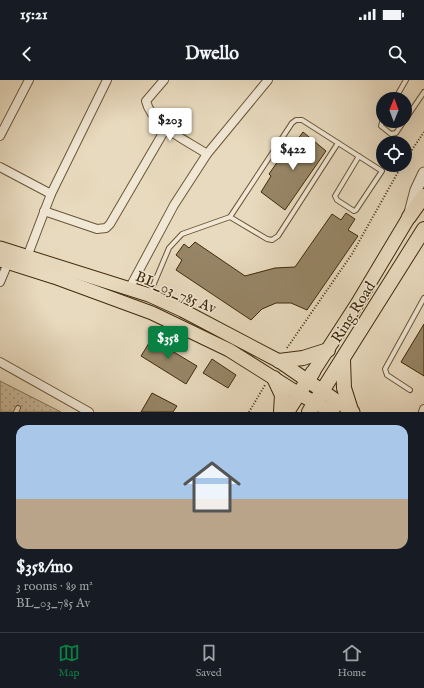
<!DOCTYPE html>
<html lang="en">
<head>
<meta charset="utf-8">
<style>
  body { margin:0; font-family:"IM FELL English",serif; background:#242831; color:#f1f3f6; height:100vh; display:flex; flex-direction:column; font-size:15px; white-space:nowrap }
  * { box-sizing:border-box; margin:0 }
  p { font-size:13px; color:#9ea1a6 }
  .icon { flex:none; width:22px; height:22px; fill:none; stroke:currentColor; stroke-width:2; stroke-linecap:round; stroke-linejoin:round }
  .map { position:relative; height:332px; overflow:hidden }
  .drawer { display:flex; flex-direction:column; background:#171b24; flex:1 }
  .drawer>* { flex:none }
  .needle { width:26px; rotate:1deg }
  .controls { position:absolute; left:376px; top:12px; display:grid; gap:8px }
  .controls a { display:grid; place-items:center; width:36px; height:36px; border-radius:50%; background:#171b24; box-shadow:0 4px 16px #0002; font-size:20px }
  .price { position:absolute; translate:-50% -34px; padding:0 9px; border-radius:4px; background:#fff; color:#222; font-size:13px; line-height:26px; filter:drop-shadow(0 1px 2px #0008) }
  .price::after { content:''; position:absolute; left:50%; top:24px; width:12px; height:9px; margin-left:-6px; background:inherit; clip-path:polygon(0 0,100% 0,50% 100%) }
  .price.current { background:#0b8043; color:#fff }
  ul { padding:0; list-style:none }
  li { display:grid; align-content:center; gap:8px; height:212px; padding:0 16px }
  li+li { border-top:1px solid #363941 }
  li span { display:grid; place-items:center; height:124px; border-radius:12px; color:#555 }
  li>.icon { margin-inline-start:auto }
  span .icon { width:72px; height:72px; fill:#fffc; stroke-width:1 }
  li b { font-size:17px }
  .status { display:flex; justify-content:space-between; align-items:center; height:28px; padding:0 20px; background:#171b24; direction:ltr }
  .status svg { height:11px; fill:currentColor }
  header { display:flex; justify-content:space-between; align-items:center; height:52px; padding:0 16px; background:#171b24; font-size:18px; font-weight:700 }
  .tab-bar { display:flex; justify-content:space-around; align-items:center; height:56px; border-top:1px solid #363941; background:#171b24; font-size:11px; color:#9ea1a6 }
  .tab-bar a { display:grid; justify-items:center; gap:2px }
  .tab-bar .current { color:#0b8043 }
  .map>svg:first-child { display:block }
  .grass { fill:url(#grass-dots); stroke:#867354 }
  .building { fill:#978667; stroke:#402a09 }
  .lines { fill:none; stroke-linecap:round; stroke-linejoin:round }
  .service-casing { stroke:#6a5636; stroke-width:6 }
  .minor-casing { stroke:#6a5636; stroke-width:10 }
  .tertiary-casing { stroke:#6a5636; stroke-width:13 }
  .primary-casing { stroke:#402a09; stroke-width:15 }
  .trunk-casing { stroke:#402a09; stroke-width:16 }
  .path { stroke:#402a09; stroke-width:2; stroke-dasharray:1 2; stroke-linecap:butt }
  .service { stroke:#f0e7d5; stroke-width:4 }
  .minor { stroke:#f0e7d5; stroke-width:8 }
  .tertiary { stroke:#f0e7d5; stroke-width:11 }
  .primary { stroke:#e8dabe; stroke-width:13 }
  .trunk { stroke:#e8dabe; stroke-width:14 }
  .labels { text-anchor:middle; stroke-width:3; stroke-linejoin:round; paint-order:stroke }
  .street-label { font-size:15px; fill:#402a09; stroke:#f0e7d5 }
</style>
</head>
<body>
<div class="status"><b>15:21</b><svg viewBox="0 0 49 12"><path d="M0 12V9h3v3zM5 12V6h3v6zM10 12V3h3v9zM15 12V0h3v12zM26 1h20v11H26zM47 4h2v5h-2z"/></svg></div>
<header><svg class="icon" aria-label="back" viewBox="0 0 24 24"><path d="M15 5l-7 7 7 7"/></svg>Dwello<svg class="icon" aria-label="search" viewBox="0 0 24 24"><circle cx="10" cy="10" r="6"/><path d="M15 15l6 6"/></svg></header>
<div class="map">
<svg width="424" height="332" viewBox="0 0 424 332">
  <defs>
    <pattern id="grass-dots" width="8" height="8" patternUnits="userSpaceOnUse"><rect width="8" height="8" fill="#cbbc9f"/><path d="M2 2h.1M6 6h.1" fill="none" stroke="#a69980" stroke-width="1.8" stroke-linecap="round"/></pattern>
  </defs>
  <rect width="100%" height="100%" fill="#e8dabe"/>
  <filter id="stains"><feTurbulence type="fractalNoise" baseFrequency=".005" numOctaves="4"/><feColorMatrix values="0 0 0 0 .2 0 0 0 0 .09 0 0 0 0 .02 0 0 0 .5 -.17"/></filter>
  <radialGradient id="worn" r=".72"><stop offset=".6" stop-color="#630" stop-opacity="0"/><stop offset="1" stop-color="#630" stop-opacity=".3"/></radialGradient>
  <!-- grass -->
  <path class="grass" d="M0,301L61,332H0Z"/>
  <!-- building -->
  <g class="building">
    <path d="M303,52L326,71L285,130L261,112L271,96L269,94L283,74L285,76Z"/>
    <path d="M346,133L355,139L348,150L358,156L307,230L291,223H276L262,229L251,240L176,190L182,180L176,175L184,164L189,168L195,162L245,196L275,188L295,187L332,134L341,140Z"/>
    <path d="M424,244V296L401,282Z"/>
    <path d="M154,255L169,264L167,268L197,286L186,304L141,276Z"/>
    <path d="M212,279L236,295L228,308L203,293Z"/>
    <path d="M152,313L177,326L173,332H141Z"/>
  </g>
  <g class="lines">
    <!-- service casing -->
    <g class="service-casing">
      <g id="service">
        <path d="M395,19L406,0"/>
        <path d="M383,39L381,46L391,54L396,53L404,41"/>
        <path d="M405,40L424,12"/>
        <path d="M230,137L292,43L296,40H302L382,91L356,130L354,131L337,120L335,116L359,76"/>
        <path d="M150,213L169,168L182,154L230,137L267,159L272,160L278,156L338,63"/>
        <path d="M410,310L387,295L385,289L424,218"/>
        <path d="M16,332L18,328"/>
      </g>
    </g>
    <!-- minor casing -->
    <g class="minor-casing">
      <g id="minor">
        <path d="M164,0L146,21C152,46 186,60 207,74"/>
        <path d="M0,56L29,0"/>
        <path d="M0,87L51,114"/>
        <path d="M44,131L97,149L106,148L110,144L166,48"/>
        <path d="M27,177L51,114L107,0"/>
        <path d="M0,202L8,183"/>
        <path d="M129,209L174,125L207,74L268,0"/>
        <path d="M0,282L89,332"/>
        <path d="M423,332L424,329"/>
      </g>
    </g>
    <!-- tertiary casing -->
    <g class="tertiary-casing">
      <path id="tertiary" d="M410,133L416,110L424,93"/>
    </g>
    <!-- primary casing -->
    <g class="primary-casing">
      <g id="primary">
        <path d="M0,168L149,215L182,230L279,281L353,332"/>
        <path d="M0,180L54,197L152,233L229,270L299,314L333,332"/>
        <path d="M313,292L357,224L409,137"/>
      </g>
    </g>
    <!-- trunk casing -->
    <g class="trunk-casing">
      <g id="trunk">
        <path d="M409,137L424,116"/>
        <path d="M343,280L344,308L351,330"/>
        <path d="M279,281L303,278L328,270"/>
        <path d="M274,298L282,315L281,332"/>
        <path d="M287,332L313,292"/>
        <path d="M309,332L424,149"/>
      </g>
    </g>
    <!-- path -->
    <g class="path">
      <path d="M405,80L424,52"/>
      <path d="M287,268L352,174L402,85"/>
      <path d="M249,332L265,305"/>
    </g>
    <!-- service -->
    <use href="#service" class="service"/>
    <!-- minor -->
    <use href="#minor" class="minor"/>
    <!-- tertiary -->
    <use href="#tertiary" class="tertiary"/>
    <!-- primary -->
    <use href="#primary" class="primary"/>
    <!-- trunk -->
    <use href="#trunk" class="trunk"/>
  </g>
  <g class="labels">
    <!-- street labels -->
    <g class="street-label">
      <text transform="translate(176 212) rotate(23)" y="5">BL_03_785 Av</text>
      <text transform="translate(353 232) rotate(-58)" y="5">Ring Road</text>
    </g>
  </g>
  <rect width="100%" height="100%" filter="url(#stains)"/>
  <rect width="100%" height="100%" fill="url(#worn)"/>
</svg>
<div class="controls">
<a><svg class="needle" viewBox="-14 -14 28 28"><path d="M0-13l5 13h-10z" fill="#e53935"/><path d="M0 13l5-13h-10z" fill="#9ea1a6"/></svg></a>
<a><svg class="icon" aria-label="locate" viewBox="0 0 24 24"><circle cx="12" cy="12" r="6"/><path d="M12 2v4M12 18v4M2 12h4M18 12h4"/></svg></a>
</div>
<b class="price" style="left:170px;top:62px">$203</b>
<b class="price" style="left:293px;top:91px">$422</b>
<b class="price current" style="left:168px;top:280px">$358</b>
</div>
<section class="drawer">
<ul>
<li><span style="background:linear-gradient(#a9c7e8 60%,#b9a48a 0)"><svg class="icon" aria-label="home" viewBox="0 0 24 24"><path d="M3 11l9-7 9 7M6 9v11h12V9"/></svg></span><div><b>$358/mo</b><p>3 rooms · 89 m²</p><p>BL_03_785 Av</p></div></li>
</ul>
</section>
<nav class="tab-bar">
<a class="current"><svg class="icon" aria-label="map" viewBox="0 0 24 24"><path d="M3 6l6-2 6 2 6-2v14l-6 2-6-2-6 2zM9 4v14M15 6v14"/></svg>Map</a>
<a><svg class="icon" aria-label="saved" viewBox="0 0 24 24"><path d="M7 4h10v16l-5-4-5 4z"/></svg>Saved</a>
<a><svg class="icon" aria-label="home" viewBox="0 0 24 24"><path d="M3 11l9-7 9 7M6 9v11h12V9"/></svg>Home</a>
</nav>
</body>
</html>
